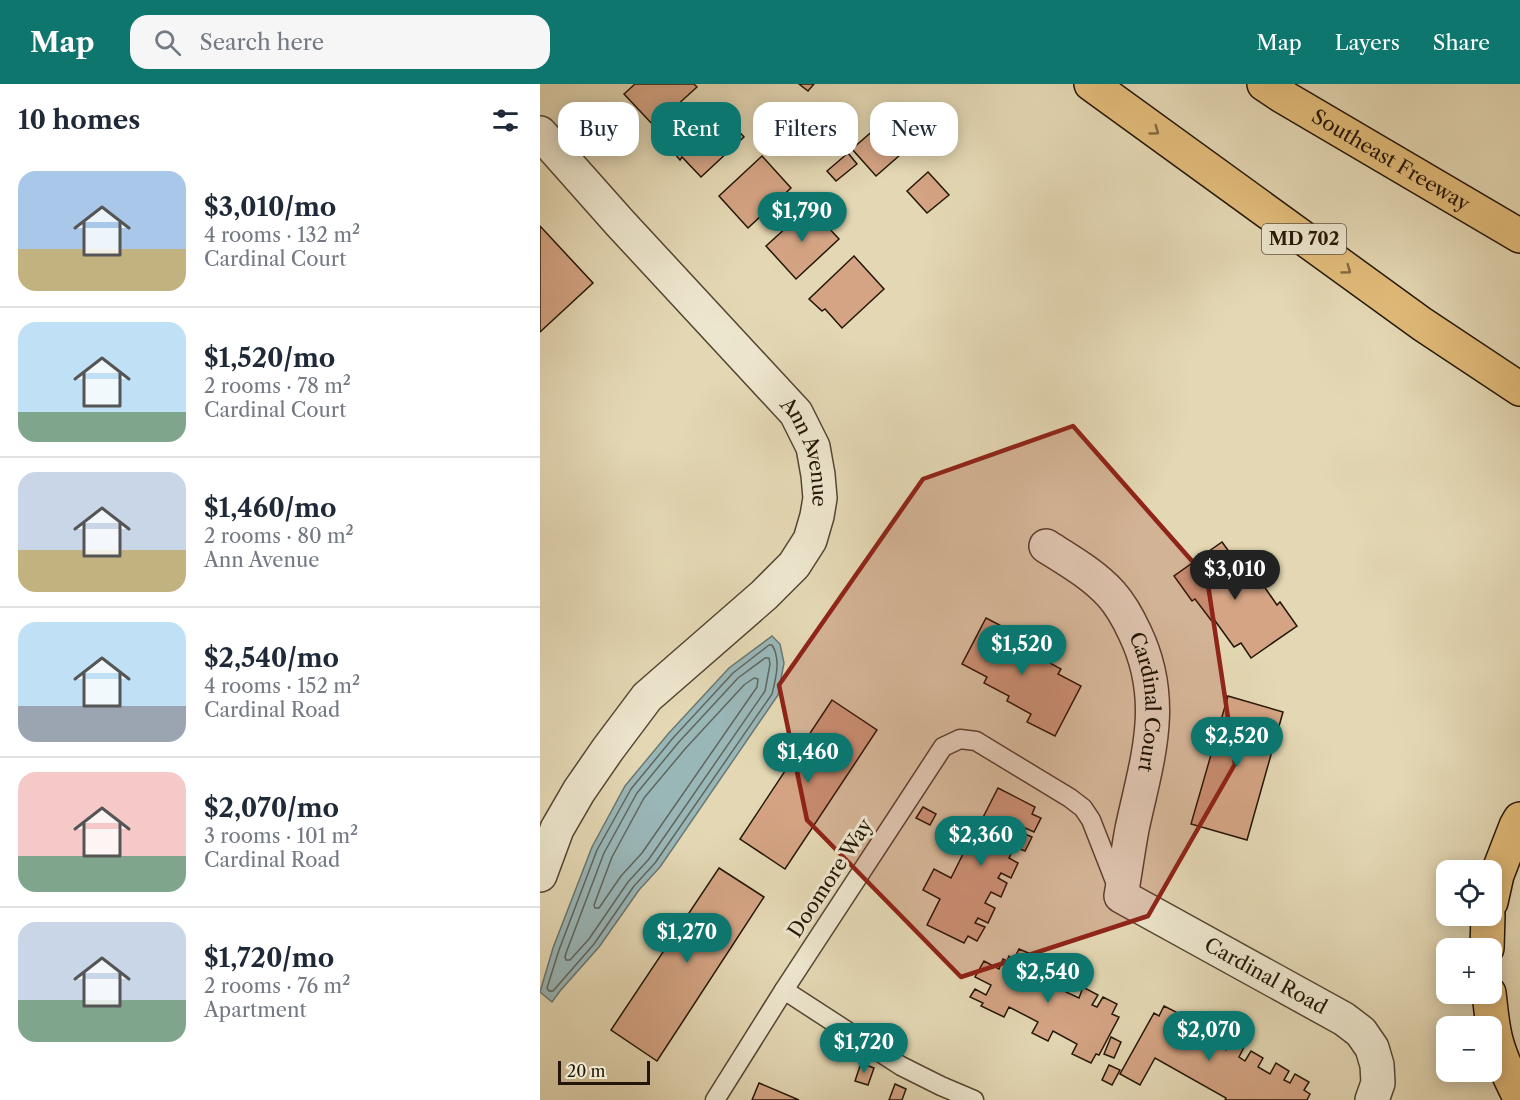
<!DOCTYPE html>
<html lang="en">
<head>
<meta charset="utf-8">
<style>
  body { margin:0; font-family:"Libre Caslon Text",serif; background:#f6f6f7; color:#1f2937; height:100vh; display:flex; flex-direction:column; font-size:22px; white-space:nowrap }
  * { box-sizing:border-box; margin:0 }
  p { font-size:20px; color:#747a83 }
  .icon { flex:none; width:33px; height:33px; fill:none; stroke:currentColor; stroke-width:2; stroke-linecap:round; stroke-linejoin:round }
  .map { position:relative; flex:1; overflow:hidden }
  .details { display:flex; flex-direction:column; background:#fff; width:540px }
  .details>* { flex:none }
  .banner { position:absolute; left:18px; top:18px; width:570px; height:54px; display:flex; gap:12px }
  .buttons { position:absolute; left:896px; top:776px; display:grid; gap:12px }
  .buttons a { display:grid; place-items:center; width:66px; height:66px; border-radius:12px; background:#fff; box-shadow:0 3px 15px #0003; font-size:30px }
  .scale { position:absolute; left:18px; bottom:15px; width:92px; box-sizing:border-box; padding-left:6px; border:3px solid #241606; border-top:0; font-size:16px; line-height:21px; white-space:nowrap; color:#241606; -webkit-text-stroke:4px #ede6ce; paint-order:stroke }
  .price { position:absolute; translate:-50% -51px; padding:0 14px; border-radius:21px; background:#0f766e; color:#fff; font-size:20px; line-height:39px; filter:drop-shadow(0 2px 3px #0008) }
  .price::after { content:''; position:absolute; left:50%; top:36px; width:18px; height:14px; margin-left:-9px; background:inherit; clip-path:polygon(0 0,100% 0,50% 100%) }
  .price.on { background:#222; color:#fff }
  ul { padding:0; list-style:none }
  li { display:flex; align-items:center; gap:18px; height:150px; padding:0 18px }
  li+li { border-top:2px solid #e0e1e3 }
  li span { display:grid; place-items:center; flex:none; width:168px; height:120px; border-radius:18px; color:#555 }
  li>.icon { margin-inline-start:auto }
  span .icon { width:72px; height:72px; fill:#fffc; stroke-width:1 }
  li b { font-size:26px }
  h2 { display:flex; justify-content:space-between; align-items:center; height:72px; padding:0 18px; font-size:26px }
  .chip { padding:0 21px; border-radius:18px; background:#fff; box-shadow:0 3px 15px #0003; font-size:21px; line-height:54px }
  .chip.on { background:#0f766e; color:#fff }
  header { display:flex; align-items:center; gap:36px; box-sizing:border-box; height:84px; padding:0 30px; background:#0f766e; color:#fff }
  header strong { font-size:28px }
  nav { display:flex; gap:33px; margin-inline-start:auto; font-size:21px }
  .search { width:420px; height:54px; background:#f6f6f7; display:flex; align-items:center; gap:15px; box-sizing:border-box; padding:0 21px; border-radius:18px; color:#747a83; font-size:22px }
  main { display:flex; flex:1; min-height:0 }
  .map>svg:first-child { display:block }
  .water { fill:#9ab7b8; stroke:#6b7771; stroke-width:1.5 }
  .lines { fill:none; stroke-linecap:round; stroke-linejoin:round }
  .shore { stroke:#5f665f; stroke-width:1.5 }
  .building { fill:#d4a484; stroke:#241606; stroke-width:1.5 }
  .service-casing { stroke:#544632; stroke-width:21 }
  .minor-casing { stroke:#544632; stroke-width:36 }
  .motorway-casing { stroke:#241606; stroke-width:36 }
  .service { stroke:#ede6ce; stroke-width:18 }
  .minor { stroke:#ede6ce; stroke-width:33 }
  .motorway { stroke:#e2bc7a; stroke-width:33 }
  .oneway { stroke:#836940 }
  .marked { fill:#8f2418; fill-opacity:0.2; stroke:#8f2418; stroke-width:4.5; stroke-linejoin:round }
  .labels { text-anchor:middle; stroke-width:6; stroke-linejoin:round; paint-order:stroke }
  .shield { fill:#ede6ce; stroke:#605442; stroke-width:1.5 }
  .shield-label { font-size:18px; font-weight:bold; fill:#241606 }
  .street-label { font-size:20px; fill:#241606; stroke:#ede6ce }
</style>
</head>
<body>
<header>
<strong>Map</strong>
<div class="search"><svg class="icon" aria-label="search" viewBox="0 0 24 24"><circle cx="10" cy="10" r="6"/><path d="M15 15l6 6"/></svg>Search here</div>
<nav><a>Map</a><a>Layers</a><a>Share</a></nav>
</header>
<main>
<section class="details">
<h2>10 homes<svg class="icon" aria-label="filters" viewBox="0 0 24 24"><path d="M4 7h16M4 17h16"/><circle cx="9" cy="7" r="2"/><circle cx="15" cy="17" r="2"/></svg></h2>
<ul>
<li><span style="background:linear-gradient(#a9c7e8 65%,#c2b280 0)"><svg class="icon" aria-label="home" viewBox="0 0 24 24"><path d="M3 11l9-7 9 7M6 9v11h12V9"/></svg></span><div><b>$3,010/mo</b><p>4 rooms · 132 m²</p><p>Cardinal Court</p></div></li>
<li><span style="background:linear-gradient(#bfe0f5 75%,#7fa58c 0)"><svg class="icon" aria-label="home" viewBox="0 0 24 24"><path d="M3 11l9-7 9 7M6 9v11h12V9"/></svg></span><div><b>$1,520/mo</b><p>2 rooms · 78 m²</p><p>Cardinal Court</p></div></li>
<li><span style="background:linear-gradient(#c9d6e8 65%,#c2b280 0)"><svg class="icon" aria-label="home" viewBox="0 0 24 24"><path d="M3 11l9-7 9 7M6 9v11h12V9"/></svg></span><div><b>$1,460/mo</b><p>2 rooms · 80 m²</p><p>Ann Avenue</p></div></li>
<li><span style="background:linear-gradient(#bfe0f5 70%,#9aa5b1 0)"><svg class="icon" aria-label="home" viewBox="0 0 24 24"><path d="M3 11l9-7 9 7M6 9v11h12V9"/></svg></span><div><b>$2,540/mo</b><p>4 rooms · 152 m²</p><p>Cardinal Road</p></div></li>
<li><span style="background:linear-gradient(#f6c9c9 70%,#7fa58c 0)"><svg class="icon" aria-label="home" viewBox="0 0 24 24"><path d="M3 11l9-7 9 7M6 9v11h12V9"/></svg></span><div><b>$2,070/mo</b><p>3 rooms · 101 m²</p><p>Cardinal Road</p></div></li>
<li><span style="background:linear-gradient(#c9d6e8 65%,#7fa58c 0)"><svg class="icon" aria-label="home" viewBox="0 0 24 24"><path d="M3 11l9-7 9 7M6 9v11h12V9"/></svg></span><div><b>$1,720/mo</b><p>2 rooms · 76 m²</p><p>Apartment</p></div></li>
</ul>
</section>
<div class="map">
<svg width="980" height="1016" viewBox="0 0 980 1016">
  <rect width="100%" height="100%" fill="#e4d8b4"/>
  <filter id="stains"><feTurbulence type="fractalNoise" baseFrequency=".00333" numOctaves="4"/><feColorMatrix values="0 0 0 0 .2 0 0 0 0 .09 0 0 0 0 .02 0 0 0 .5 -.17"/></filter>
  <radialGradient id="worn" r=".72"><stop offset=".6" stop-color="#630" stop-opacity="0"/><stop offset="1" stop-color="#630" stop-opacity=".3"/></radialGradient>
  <!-- water -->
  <path class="water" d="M232,552L240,560L244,579L238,611L120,783L99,806L59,863L20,907L12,918L0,908L13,864L52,763L85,702L128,650L189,584Z"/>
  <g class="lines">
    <!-- shore -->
    <g class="shore">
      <path d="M229,561H232C241,575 236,594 232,610L115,779L94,802L54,860L13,907H9L7,904L19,866L57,766L91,705L133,654L193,589Z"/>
      <path d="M225,574H229L230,580L225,607L109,775L88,798L49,855L30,876H26L25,873L26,869L64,769L97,709L138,659L198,594Z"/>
      <path d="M214,594L218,595L217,603L102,769L81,792L59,824H55L54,821L72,773L104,714L145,665L204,601Z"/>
    </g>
  </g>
  <!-- building -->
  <g class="building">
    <path d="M95,0H154L157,3L114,42L84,10Z"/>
    <path d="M259,0H274L268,7Z"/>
    <path d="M175,21L204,53L161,93L142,73L140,76L129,63Z"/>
    <path d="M336,44L360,71L336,92L312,65Z"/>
    <path d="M308,69L317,80L296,97L287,87Z"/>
    <path d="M222,72L251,104L208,144L179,112Z"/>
    <path d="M388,88L409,111L387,129L367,107Z"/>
    <path d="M269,123L299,155L256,195L226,162Z"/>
    <path d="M0,142L53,199L0,248Z"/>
    <path d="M314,172L344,205L302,244L285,225L282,227L269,215Z"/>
    <path d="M682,458L698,480L702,477L718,500L721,498L737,521L740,518L757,542L711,574L701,559L694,563L673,534L671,536L655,515L652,517L634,492Z"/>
    <path d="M446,534L475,549L472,553L497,566L495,571L521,585L518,590L541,602L515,652L487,638L491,630L467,617L469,612L444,599L447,593L422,580Z"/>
    <path d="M688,612L743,628L707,756L651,740Z"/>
    <path d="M292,616L337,646L245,785L200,755Z"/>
    <path d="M458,704L495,723L492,730L501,734L494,748L485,744L482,749L492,753L485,767L475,763L469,774L478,779L471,794L461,789L458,794L467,799L461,813L451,808L445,819L455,824L448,839L438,834L435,839L445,843L437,857L428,852L424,859L387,841L400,815L383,806L394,785L411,794L423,770L409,763L419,744L434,751Z"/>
    <path d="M383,723L396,730L390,741L376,734Z"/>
    <path d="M179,784L224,813L117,977L71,946Z"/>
    <path d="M479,865L493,871L486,885L495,890L500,880L513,887L508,897L512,899L517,890L532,898L526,908L539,914L543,903L558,911L552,921L557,923L563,913L577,920L572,930L579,933L559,971L556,970L551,979L532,970L537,960L513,947L508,957L492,949L498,938L469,923L464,933L441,922L443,919L430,913L435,905L446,911L451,901L435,893L444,877L459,885L463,875L467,877L469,872L474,875Z"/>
    <path d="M624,922L638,929L633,938L641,943L647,933L660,941L655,950L661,953L666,943L678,950L674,959L686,966L691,956L704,963L699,973L705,977L711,967L723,974L718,983L730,990L736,979L749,987L744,996L750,999L755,990L769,998L764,1006L770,1010L767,1016H685L686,1014L615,974L600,1001L580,990L614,929L619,932Z"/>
    <path d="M571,953L581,958L574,974L564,970Z"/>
    <path d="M321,979L334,984L328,1001L315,997Z"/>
    <path d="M569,981L580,986L572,1001L562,996Z"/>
    <path d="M219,999L259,1016H212Z"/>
    <path d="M355,1000L366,1005L362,1016H349Z"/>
  </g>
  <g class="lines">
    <!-- service casing -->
    <g class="service-casing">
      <g id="service">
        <path d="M244,906L361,982L401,1002L434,1016"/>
        <path d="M175,1016L244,906L403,663L420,655L436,657L530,714L543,724L551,736L578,805"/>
      </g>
    </g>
    <!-- minor casing -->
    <g class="minor-casing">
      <g id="minor">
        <path id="s1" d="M0,49L80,139L256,329L273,363L278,391L280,414L277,432L270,456L254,481L224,511L107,613L68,665L39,707L17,745L0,791"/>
        <path id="s2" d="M506,462C528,476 553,490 571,510C581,521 589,536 595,549C628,618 607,675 592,745C588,767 585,789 581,812L804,935L821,948L832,964L837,981L838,999L832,1016"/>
      </g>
    </g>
    <!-- motorway casing -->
    <g class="motorway-casing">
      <g id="motorway">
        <path d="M551,0L882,240L980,305"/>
        <path id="s3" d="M724,0L742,12L980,152"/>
        <path d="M951,818L957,791L976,742L980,735"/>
        <path d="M947,864L948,831"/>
        <path d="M949,909C951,925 952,941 956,956C961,976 971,996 980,1014"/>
      </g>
    </g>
    <!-- service -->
    <use href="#service" class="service"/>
    <!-- minor -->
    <use href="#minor" class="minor"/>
    <!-- motorway -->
    <use href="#motorway" class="motorway"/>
  </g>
  <!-- one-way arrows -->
  <defs><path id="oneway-chevron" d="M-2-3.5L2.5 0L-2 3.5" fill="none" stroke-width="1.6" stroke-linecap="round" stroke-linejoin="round" transform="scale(1.5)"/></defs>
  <g class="oneway">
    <use href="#oneway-chevron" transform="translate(615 47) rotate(36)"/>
    <use href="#oneway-chevron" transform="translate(807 186) rotate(36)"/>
  </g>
  <!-- marked area -->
  <path class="marked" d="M533,342L667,494L695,680L608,832L421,893L267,736L239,601L383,395Z"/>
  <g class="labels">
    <!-- shield labels -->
    <rect class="shield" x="722" y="140" width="84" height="30" rx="4.5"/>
    <g class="shield-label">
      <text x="764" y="161">MD 702</text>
    </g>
    <!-- street labels -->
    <g class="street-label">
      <text dy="7" stroke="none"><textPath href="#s3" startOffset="148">Southeast Freeway</textPath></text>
      <text dy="7" stroke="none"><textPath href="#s1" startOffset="420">Ann Avenue</textPath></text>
      <text dy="7" stroke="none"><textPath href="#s2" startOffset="198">Cardinal Court</textPath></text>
      <text transform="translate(290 794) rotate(-57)" y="7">Doomore Way</text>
      <text dy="7" stroke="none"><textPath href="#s2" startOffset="561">Cardinal Road</textPath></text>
    </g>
  </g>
  <rect width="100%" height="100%" filter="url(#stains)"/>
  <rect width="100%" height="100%" fill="url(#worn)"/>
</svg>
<div class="buttons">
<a><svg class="icon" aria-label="locate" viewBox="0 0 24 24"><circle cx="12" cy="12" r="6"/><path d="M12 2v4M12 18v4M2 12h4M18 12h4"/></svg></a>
<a>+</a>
<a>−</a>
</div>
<div class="scale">20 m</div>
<b class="price" style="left:262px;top:159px">$1,790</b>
<b class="price on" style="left:695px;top:517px">$3,010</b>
<b class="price" style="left:482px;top:592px">$1,520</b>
<b class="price" style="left:697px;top:684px">$2,520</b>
<b class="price" style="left:268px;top:700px">$1,460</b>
<b class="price" style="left:441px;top:783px">$2,360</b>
<b class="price" style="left:147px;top:880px">$1,270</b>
<b class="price" style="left:508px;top:920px">$2,540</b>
<b class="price" style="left:669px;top:978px">$2,070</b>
<b class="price" style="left:324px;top:990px">$1,720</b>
<div class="banner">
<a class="chip">Buy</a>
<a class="chip on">Rent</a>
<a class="chip">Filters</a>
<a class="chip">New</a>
</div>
</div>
</main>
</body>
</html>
